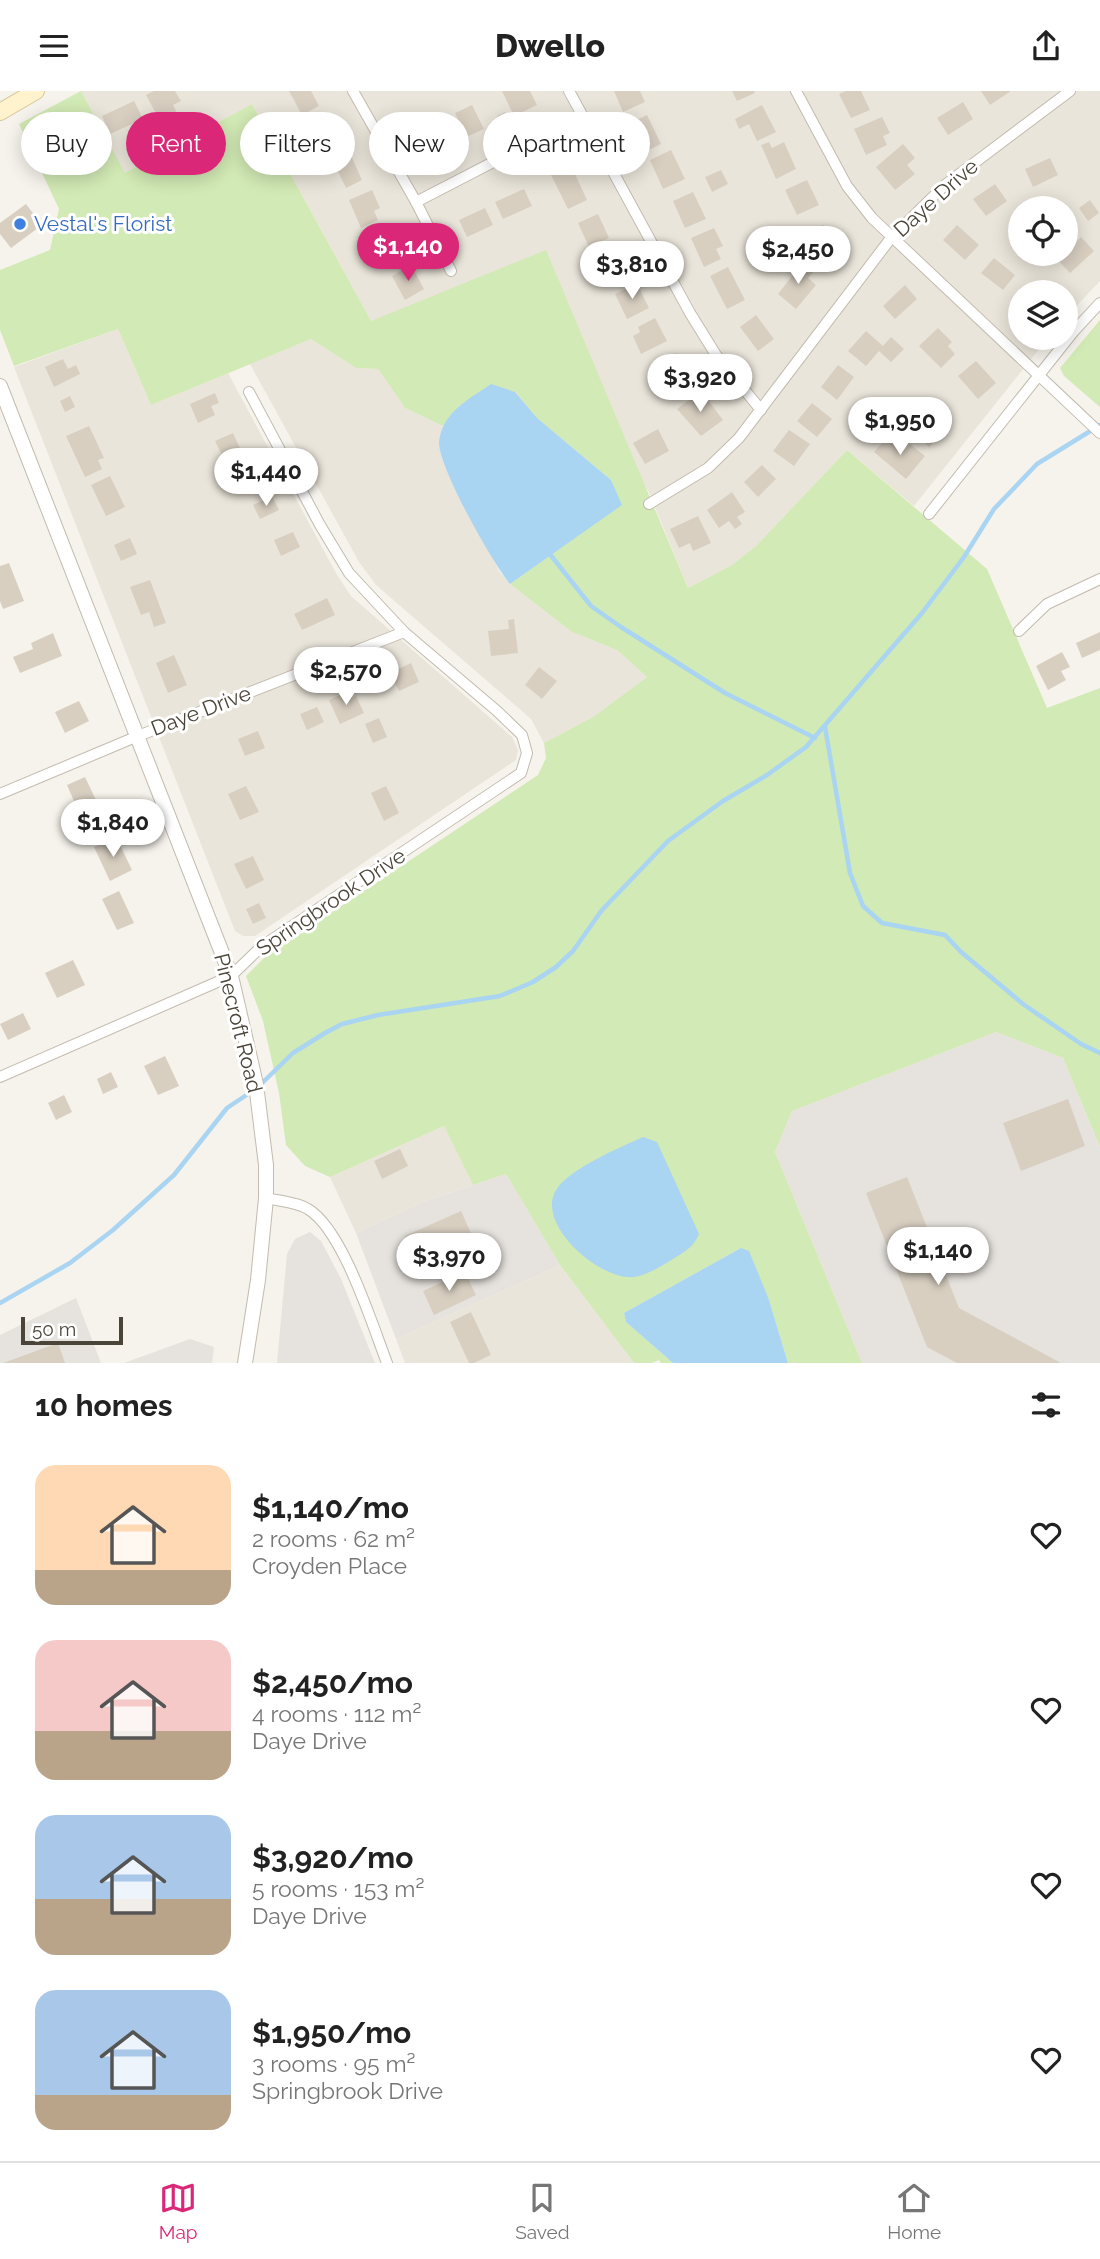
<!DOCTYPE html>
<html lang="en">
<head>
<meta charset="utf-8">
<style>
  body { margin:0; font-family:Raleway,sans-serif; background:#f2f2f2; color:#222; height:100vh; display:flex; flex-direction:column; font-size:26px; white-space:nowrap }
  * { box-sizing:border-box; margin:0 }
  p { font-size:23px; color:#767676 }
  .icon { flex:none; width:38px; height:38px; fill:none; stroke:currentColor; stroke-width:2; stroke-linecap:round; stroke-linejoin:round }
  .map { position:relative; height:1272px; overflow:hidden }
  .details { display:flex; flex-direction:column; background:#fff; flex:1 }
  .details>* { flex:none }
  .guide { position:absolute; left:21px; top:21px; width:700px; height:63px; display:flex; gap:14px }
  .controls { position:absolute; left:1008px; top:105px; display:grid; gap:14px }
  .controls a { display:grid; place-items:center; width:70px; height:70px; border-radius:50%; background:#fff; box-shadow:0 4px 18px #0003; font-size:35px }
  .scale { position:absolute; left:21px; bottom:18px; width:102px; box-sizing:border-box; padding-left:7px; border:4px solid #4b4439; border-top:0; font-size:19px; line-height:24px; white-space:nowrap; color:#4b4439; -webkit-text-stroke:5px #fff; paint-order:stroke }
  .price { position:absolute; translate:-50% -60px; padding:0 16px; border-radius:24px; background:#fff; color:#222; font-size:23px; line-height:46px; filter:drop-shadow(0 2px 4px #0008) }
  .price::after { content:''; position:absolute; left:50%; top:42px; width:21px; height:16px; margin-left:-10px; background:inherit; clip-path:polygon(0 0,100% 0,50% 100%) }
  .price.active { background:#db2777; color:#fff }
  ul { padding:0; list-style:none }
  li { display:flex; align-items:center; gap:21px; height:175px; padding:0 35px }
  li span { display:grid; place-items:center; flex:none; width:196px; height:140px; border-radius:21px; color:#555 }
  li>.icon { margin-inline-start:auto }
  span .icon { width:84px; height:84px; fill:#fffc; stroke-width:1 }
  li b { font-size:30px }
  h2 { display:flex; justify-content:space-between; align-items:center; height:84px; padding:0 35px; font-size:30px }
  .pill { padding:0 24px; border-radius:32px; background:#fff; box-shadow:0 4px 18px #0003; font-size:24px; line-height:63px }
  .pill.active { background:#db2777; color:#fff }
  header { display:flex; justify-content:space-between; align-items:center; height:91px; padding:0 35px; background:#fff; font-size:32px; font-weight:800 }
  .dock { display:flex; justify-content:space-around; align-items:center; height:98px; border-top:2px solid #e0e0e0; background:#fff; font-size:19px; color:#767676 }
  .dock a { display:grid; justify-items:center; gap:4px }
  .dock .active { color:#db2777 }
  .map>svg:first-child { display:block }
  .residential { fill:#eae5da; fill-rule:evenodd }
  .industrial { fill:#e6e2dd }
  .green { fill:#d2eab5 }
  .water { fill:#a9d4f2 }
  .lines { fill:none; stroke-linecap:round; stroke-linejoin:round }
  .stream { stroke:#a9d4f2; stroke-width:4.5 }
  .building { fill:#d8cfc1 }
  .minor-casing { stroke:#c2bbae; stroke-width:12 }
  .tertiary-casing { stroke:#c2bbae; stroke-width:16 }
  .secondary-casing { stroke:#d6c79b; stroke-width:18 }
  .minor { stroke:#fff; stroke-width:10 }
  .tertiary { stroke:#fff; stroke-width:14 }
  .secondary { stroke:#fff3cd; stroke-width:16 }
  .shop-dot { fill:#3f7fe0; stroke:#fff; stroke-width:2.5 }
  .labels { text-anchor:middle; stroke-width:6; stroke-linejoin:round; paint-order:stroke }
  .street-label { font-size:21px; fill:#4b4439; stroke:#fff }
  .shop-label { font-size:21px; fill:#366cbe; stroke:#fff; text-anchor:start }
</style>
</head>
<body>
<header><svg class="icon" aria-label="menu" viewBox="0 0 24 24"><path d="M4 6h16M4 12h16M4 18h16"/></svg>Dwello<svg class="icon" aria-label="share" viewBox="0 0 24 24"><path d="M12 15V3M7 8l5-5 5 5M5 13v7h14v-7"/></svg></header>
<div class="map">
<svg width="1100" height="1272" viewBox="0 0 1100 1272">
  <rect width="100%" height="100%" fill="#f6f3ec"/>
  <!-- residential -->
  <g class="residential">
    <path d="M81,0H1100V190L1066,226V201H1020V247H1048L914,415L847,359L757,454L732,474L688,497L648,399L371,230L252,13L125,83ZM1020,117H1066V163H1020Z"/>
    <path d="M118,238L151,314L228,282L337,484L351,505L512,646L518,659L516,669L255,845H243L235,840L14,276Z"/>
    <path d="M311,248L356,277L378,278L405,317L443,335L439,353L499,480L510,493L572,541L617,559L647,586L593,626L544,652L531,628L376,494L359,471L250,273Z"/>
    <path d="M444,1035L473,1094L423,1111L356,1142L330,1086Z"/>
    <path d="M560,1174L634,1272H405L396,1248Z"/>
  </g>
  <!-- industrial -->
  <g class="industrial">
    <path d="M996,941L1063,967L1100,1056V1272H862L775,1061L792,1020Z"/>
    <path d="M506,1083L560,1174L396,1248L356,1142L423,1111Z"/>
    <path d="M310,1141L321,1150L341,1188L375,1272H277L287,1163L295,1148Z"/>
    <path d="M76,1207L101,1272H0V1244Z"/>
    <path d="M190,1248L214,1256L212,1272H124Z"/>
  </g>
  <!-- green -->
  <g class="green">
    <path d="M81,0L125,82L252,13L371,230L546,159L688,497L732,474L757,454L847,359L987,478L1047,617L1100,597V1056L1063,967L996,941L792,1020L775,1061L862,1272H788L769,1209L741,1157L624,1222L626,1231L673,1272H661L659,1269L652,1272H634L560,1174L506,1083L473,1094L444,1035L330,1086L305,1075L286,1054L279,1002L263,930L246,885L265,866L538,684L546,667L544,652L593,626L647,586L617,559L572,541L510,493L621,414L611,389L537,327L516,301L460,314L443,335L405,317L378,278L356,277L311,248L151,314L118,238L14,275L0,239V179L50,159L59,118L19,33Z"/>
    <path d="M1100,229V316L1064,285L1060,277Z"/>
  </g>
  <!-- water -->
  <g class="water">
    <path d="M491,293L515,301L537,327L611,389L622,414L510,493C492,471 440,379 439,352C439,348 441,340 443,336C452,316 474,305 491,293Z"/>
    <path d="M643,1046L657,1051L699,1143C693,1157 685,1160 673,1168C661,1175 648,1184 634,1186C602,1190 540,1138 554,1103C563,1080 621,1056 643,1046Z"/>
    <path d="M741,1157L749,1160L769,1209L788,1272H673L626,1231L624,1222Z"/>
  </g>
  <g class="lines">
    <!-- stream -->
    <g class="stream">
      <path d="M549,462L591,515L621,536L725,602L815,647"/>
      <path d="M825,636L850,782L863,815L882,832L945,844L961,861L1023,913L1081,953L1100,962"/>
      <path d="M0,1212L70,1172L113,1139L174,1084L227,1017L257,997L293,962L325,942L342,933L378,924L500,905L533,891L556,876L573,860L602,819L668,750L723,710L767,684L806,656L922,522L964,466L994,418L1037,373L1100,334"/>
    </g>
  </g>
  <!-- building -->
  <g class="building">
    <path d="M154,0H175L181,10L173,14L178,24L161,32L146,4Z"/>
    <path d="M289,0H311L319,15L302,24Z"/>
    <path d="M502,0H530L537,14L514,25Z"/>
    <path d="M614,0H640L645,11L623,21Z"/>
    <path d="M732,0H754L755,2L737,10Z"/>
    <path d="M846,0H861L870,19L851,27L839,3Z"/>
    <path d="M981,0H1011L990,14Z"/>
    <path d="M134,10L143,28L110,43L102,25Z"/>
    <path d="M963,11L973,28L948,44L937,27Z"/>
    <path d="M472,14L484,38L455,51L448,35L459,30L455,22Z"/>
    <path d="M762,14L776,41L757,50L749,33L739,38L735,28Z"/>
    <path d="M505,21L512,34L503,38L497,25Z"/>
    <path d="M647,24L661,53L643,62L629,33Z"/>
    <path d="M330,25L342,52L325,60L313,33Z"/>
    <path d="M882,26L890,42L883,45L887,54L866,64L854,38Z"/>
    <path d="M428,30L442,60L424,69L410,39Z"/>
    <path d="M769,51L772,57L784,51L796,78L776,88L761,54Z"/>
    <path d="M903,53L915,67L907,74L915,83L895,99L876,76Z"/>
    <path d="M671,59L685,88L663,98L650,69Z"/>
    <path d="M350,62L362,89L346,97L333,70Z"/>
    <path d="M1050,67L1058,84L1033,96L1025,78Z"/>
    <path d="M570,72L587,109L568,118L550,82Z"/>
    <path d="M721,79L728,93L712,101L705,86Z"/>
    <path d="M807,89L819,114L797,124L785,99Z"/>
    <path d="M995,93L1007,110L986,125L973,108Z"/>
    <path d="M524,98L532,115L503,128L495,111Z"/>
    <path d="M372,99L380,117L374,120L378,129L361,137L349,109Z"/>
    <path d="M693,101L706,128L685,137L673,110Z"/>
    <path d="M1090,109L1099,122L1088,130L1079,117Z"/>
    <path d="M26,113L42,134L11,157L0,143V132Z"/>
    <path d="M485,117L493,134L467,146L459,129Z"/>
    <path d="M598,123L609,147L589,156L578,132Z"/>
    <path d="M822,134L847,145L839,165L831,161L827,171L810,163Z"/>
    <path d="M957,134L979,154L965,169L943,149Z"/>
    <path d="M392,136L405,162L383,174L379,166L383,163L378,154L373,157L368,148Z"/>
    <path d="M714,137L723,155L716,158L721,168L704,176L691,147Z"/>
    <path d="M1081,146L1094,160L1070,182L1057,168L1066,163Z"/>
    <path d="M618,158L630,182L607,193L596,168Z"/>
    <path d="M994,167L1015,184L1003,199L981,182Z"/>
    <path d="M803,171L814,180L808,187L816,194L796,218L778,203Z"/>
    <path d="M411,174L424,198L405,209L392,185Z"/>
    <path d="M728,176L745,209L727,218L710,185Z"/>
    <path d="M637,193L649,217L627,228L615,203Z"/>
    <path d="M905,194L917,208L895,228L883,215Z"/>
    <path d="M756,224L774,248L758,260L740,236Z"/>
    <path d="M655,227L667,250L641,263L633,245L640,241L638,236Z"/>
    <path d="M938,237L952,251L948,255L955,263L941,277L919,255Z"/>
    <path d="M866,240L883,255L891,246L904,258L891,271L879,260L866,275L848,260Z"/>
    <path d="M677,262L688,287L667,296L656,272Z"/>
    <path d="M63,268L68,278L76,274L80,283L54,296L45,276Z"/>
    <path d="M976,270L996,292L978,308L958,285Z"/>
    <path d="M838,274L854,286L837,309L821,296Z"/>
    <path d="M701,300L723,329L701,345L677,318Z"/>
    <path d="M215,302L219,312L211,315L215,324L198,332L190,313Z"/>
    <path d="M70,305L75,316L65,321L60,310Z"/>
    <path d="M812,312L832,328L817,346L797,330Z"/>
    <path d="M923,326L942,343L929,356L911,339Z"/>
    <path d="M89,335L104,367L98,369L102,378L85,386L66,345Z"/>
    <path d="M658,338L669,360L645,373L633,352Z"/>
    <path d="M789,339L810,353L794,375L773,360Z"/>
    <path d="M233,342L244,366L227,374L215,350Z"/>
    <path d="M888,345L905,359L910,353L925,365L906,388L874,361Z"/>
    <path d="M762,374L776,388L758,406L744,391Z"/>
    <path d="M252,376L258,388L242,395L236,383Z"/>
    <path d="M110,385L125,416L106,425L91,394Z"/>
    <path d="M732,401L745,421L737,426L742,433L735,438L729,430L719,437L707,419Z"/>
    <path d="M272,405L279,419L260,428L253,414Z"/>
    <path d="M698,425L711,452L693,460L690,452L679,457L670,438Z"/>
    <path d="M293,441L300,456L281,465L274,449Z"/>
    <path d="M130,447L137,463L121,470L114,454Z"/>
    <path d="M9,472L24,510L3,518L0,510V475Z"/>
    <path d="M150,489L166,532L154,536L149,521L141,524L130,496Z"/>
    <path d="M327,507L335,524L302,539L294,523Z"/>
    <path d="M514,528L518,562L491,565L488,540L509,538L508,529Z"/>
    <path d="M1100,541V559L1082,567L1076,552Z"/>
    <path d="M53,542L62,565L20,582L13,566L33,558L31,552Z"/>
    <path d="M1062,561L1070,576L1061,580L1066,589L1048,599L1036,575Z"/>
    <path d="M174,564L187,594L168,602L156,572Z"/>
    <path d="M411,572L419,591L399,600L390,582Z"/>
    <path d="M539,576L557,590L542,608L525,594Z"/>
    <path d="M349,600L352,607L356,605L364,622L340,633L329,609Z"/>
    <path d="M79,610L89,630L65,642L55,621Z"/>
    <path d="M317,616L324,631L307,639L300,623Z"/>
    <path d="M379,627L387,646L373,652L365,633Z"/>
    <path d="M258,640L265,657L245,665L238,648Z"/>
    <path d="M85,686L104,726L85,735L67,694Z"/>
    <path d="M246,695L259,721L240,729L228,703Z"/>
    <path d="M386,695L399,722L384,730L371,702Z"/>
    <path d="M116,746L132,779L110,790L94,756Z"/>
    <path d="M253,765L264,789L246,798L234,773Z"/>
    <path d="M119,800L134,832L117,839L102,808Z"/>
    <path d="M259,812L266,827L253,833L246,818Z"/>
    <path d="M73,869L85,894L57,907L45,882Z"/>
    <path d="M23,922L31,938L8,949L0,933Z"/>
    <path d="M165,965L179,995L158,1004L144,975Z"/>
    <path d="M111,981L118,996L103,1003L97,988Z"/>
    <path d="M64,1004L72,1021L56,1029L48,1012Z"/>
    <path d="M1068,1008L1085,1055L1021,1080L1003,1032Z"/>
    <path d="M400,1058L408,1075L382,1088L374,1070Z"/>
    <path d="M907,1086L959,1217L1061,1272H957L927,1256L866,1102Z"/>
    <path d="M461,1120L474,1149L419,1174L405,1145Z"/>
    <path d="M465,1181L476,1204L434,1224L423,1200Z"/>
    <path d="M471,1221L491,1264L474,1272H469L450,1231Z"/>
    <path d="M58,1252L65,1272H3Z"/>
  </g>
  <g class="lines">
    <!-- minor casing -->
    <g class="minor-casing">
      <g id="minor">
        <path d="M353,0L416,111L451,180"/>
        <path d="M569,0L690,222L716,264L761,319"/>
        <path d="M796,0L847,95L872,127L1100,342"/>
        <path d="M416,111L582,25"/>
        <path d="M649,413L708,377L739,347L891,147L945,94L1070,0"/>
        <path d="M929,423L1074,240L1100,212"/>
        <path d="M1019,540L1047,513L1100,488"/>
        <path d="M0,703L138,645L404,541"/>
        <path d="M0,986L231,885L261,856L521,682L527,662L522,644L497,620L404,541L349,482L320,434L249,301"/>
        <path d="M266,1107C279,1110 297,1111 308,1118C343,1139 372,1233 387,1272"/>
      </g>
    </g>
    <!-- tertiary casing -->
    <g class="tertiary-casing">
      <path id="tertiary" d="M0,295L231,885L256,993L266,1074V1107L258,1189L245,1272"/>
    </g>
    <!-- secondary casing -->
    <g class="secondary-casing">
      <path id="secondary" d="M0,21L36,0"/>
    </g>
    <!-- minor -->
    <use href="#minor" class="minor"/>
    <!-- tertiary -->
    <use href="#tertiary" class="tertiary"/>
    <!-- secondary -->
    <use href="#secondary" class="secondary"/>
  </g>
  <!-- markers -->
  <circle class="shop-dot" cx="20" cy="133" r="7"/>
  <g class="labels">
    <!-- street labels -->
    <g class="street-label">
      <text transform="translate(936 107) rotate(-42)" y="7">Daye Drive</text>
      <text transform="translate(201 620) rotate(-21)" y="7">Daye Drive</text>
      <text transform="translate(331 811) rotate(-34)" y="7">Springbrook Drive</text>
      <text transform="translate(238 932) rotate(76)" y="7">Pinecroft Road</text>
    </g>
    <!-- shop labels -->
    <g class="shop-label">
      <text x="34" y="140">Vestal's Florist</text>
    </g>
  </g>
</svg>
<div class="controls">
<a><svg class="icon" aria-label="locate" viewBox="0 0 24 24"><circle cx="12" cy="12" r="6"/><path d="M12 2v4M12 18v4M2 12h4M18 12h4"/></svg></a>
<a><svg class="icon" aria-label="layers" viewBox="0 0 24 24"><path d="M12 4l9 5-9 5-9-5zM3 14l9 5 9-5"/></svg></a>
</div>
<div class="scale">50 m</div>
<b class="price active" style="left:408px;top:192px">$1,140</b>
<b class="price" style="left:798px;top:195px">$2,450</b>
<b class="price" style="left:632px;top:210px">$3,810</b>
<b class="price" style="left:700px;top:323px">$3,920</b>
<b class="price" style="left:900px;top:366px">$1,950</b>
<b class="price" style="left:266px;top:417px">$1,440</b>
<b class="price" style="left:346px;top:616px">$2,570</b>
<b class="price" style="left:113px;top:768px">$1,840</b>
<b class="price" style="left:938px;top:1196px">$1,140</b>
<b class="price" style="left:449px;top:1202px">$3,970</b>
<div class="guide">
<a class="pill">Buy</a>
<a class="pill active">Rent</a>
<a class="pill">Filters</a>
<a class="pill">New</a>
<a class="pill">Apartment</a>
</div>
</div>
<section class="details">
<h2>10 homes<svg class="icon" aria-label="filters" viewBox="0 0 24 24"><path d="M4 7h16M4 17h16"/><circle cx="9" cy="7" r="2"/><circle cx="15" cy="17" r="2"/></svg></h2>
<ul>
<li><span style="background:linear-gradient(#ffd9b3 75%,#b9a48a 0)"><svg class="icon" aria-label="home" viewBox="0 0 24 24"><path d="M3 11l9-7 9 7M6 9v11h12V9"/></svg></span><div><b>$1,140/mo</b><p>2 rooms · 62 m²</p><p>Croyden Place</p></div><svg class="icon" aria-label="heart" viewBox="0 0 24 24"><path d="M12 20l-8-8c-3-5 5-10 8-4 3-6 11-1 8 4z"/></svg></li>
<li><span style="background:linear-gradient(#f6c9c9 65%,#b9a48a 0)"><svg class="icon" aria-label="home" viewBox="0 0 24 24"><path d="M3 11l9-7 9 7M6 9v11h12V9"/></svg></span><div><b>$2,450/mo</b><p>4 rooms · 112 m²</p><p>Daye Drive</p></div><svg class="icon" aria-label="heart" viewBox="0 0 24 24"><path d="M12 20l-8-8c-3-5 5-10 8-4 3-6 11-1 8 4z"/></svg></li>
<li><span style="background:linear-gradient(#a9c7e8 60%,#b9a48a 0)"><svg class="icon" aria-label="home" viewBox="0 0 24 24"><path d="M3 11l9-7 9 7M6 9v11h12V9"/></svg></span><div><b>$3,920/mo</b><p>5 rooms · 153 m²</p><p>Daye Drive</p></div><svg class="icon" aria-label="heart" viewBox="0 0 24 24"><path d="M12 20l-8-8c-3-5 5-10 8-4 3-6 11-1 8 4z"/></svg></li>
<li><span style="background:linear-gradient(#a9c7e8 75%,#b9a48a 0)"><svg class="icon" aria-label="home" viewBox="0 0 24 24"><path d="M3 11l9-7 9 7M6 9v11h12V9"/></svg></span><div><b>$1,950/mo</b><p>3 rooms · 95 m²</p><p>Springbrook Drive</p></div><svg class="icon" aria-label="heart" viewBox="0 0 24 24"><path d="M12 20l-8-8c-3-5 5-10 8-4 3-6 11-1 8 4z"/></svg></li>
</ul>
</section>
<nav class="dock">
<a class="active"><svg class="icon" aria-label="map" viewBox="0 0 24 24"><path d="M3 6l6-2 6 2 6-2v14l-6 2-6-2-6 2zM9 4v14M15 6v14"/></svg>Map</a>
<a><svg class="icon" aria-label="saved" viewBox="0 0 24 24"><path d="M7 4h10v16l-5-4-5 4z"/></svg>Saved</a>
<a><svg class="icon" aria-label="home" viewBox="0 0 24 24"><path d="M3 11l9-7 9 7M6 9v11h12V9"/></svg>Home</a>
</nav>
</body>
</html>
